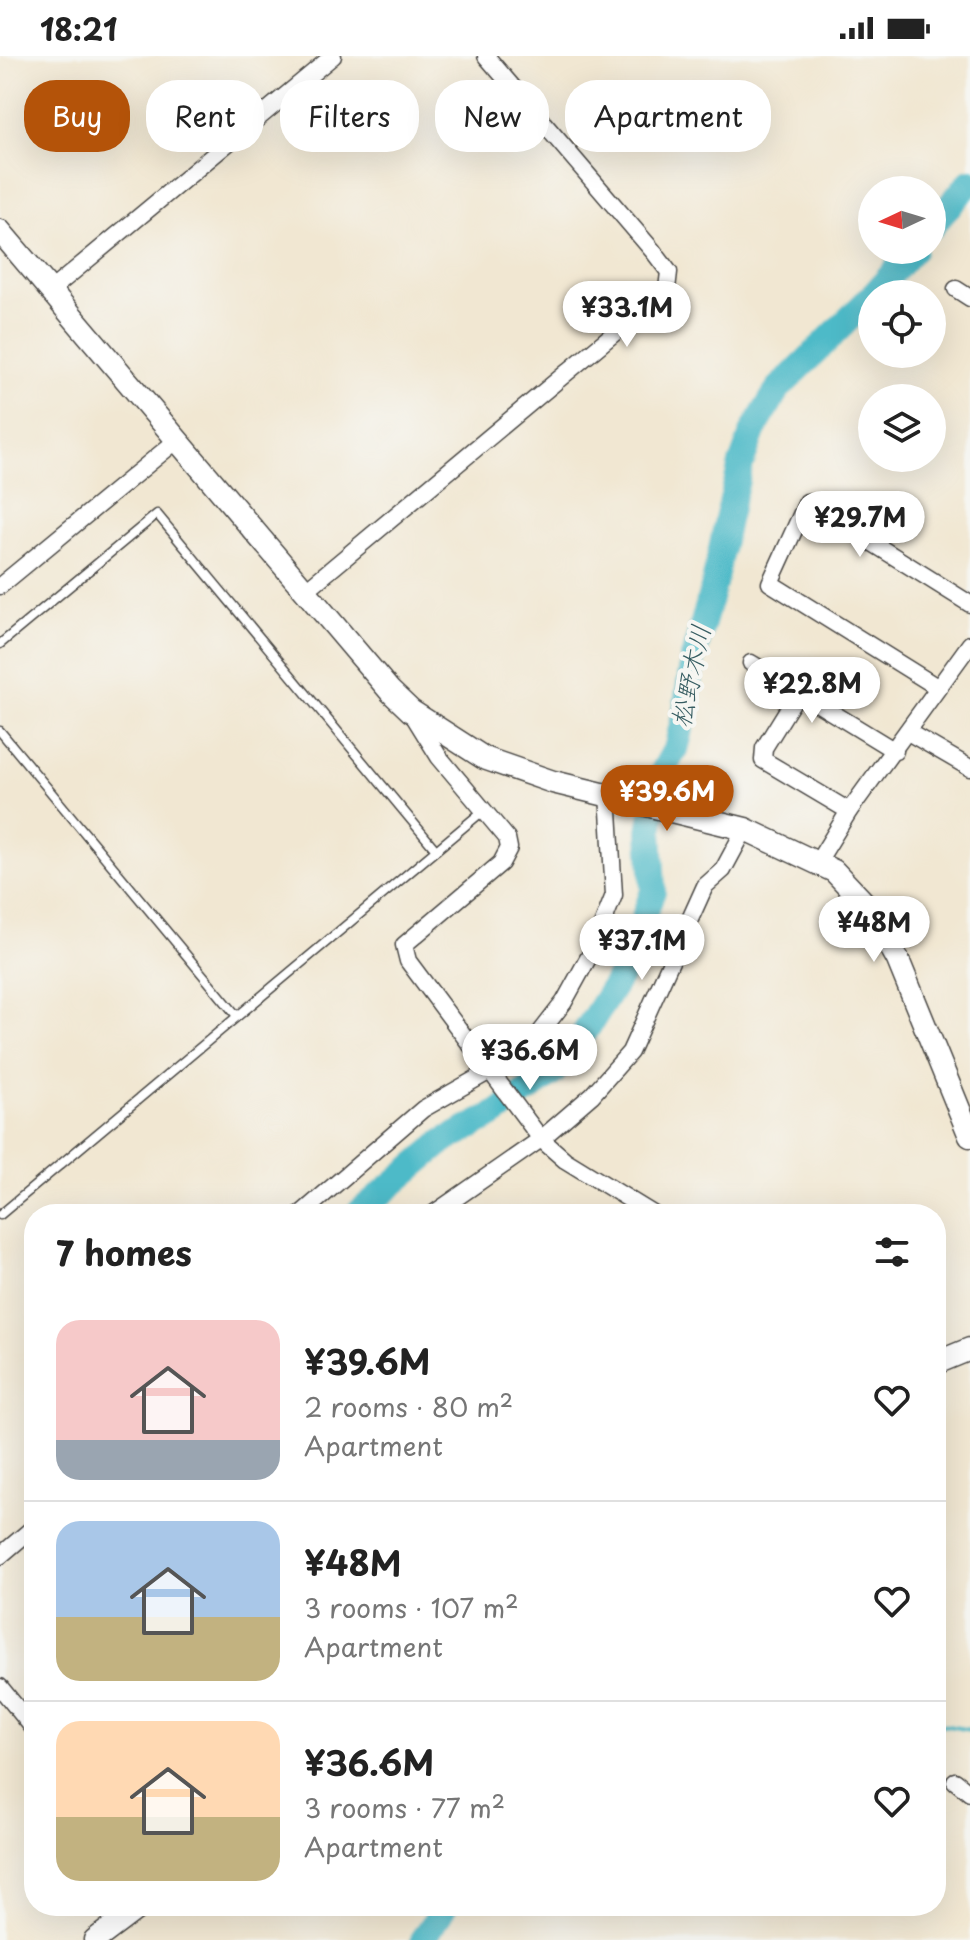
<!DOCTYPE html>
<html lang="en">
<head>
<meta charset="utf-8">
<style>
  body { margin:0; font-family:"Playpen Sans","Klee One",sans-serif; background:#f6f6f6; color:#222; height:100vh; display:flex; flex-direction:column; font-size:30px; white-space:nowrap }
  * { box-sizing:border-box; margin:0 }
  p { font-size:26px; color:#767676 }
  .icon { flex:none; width:44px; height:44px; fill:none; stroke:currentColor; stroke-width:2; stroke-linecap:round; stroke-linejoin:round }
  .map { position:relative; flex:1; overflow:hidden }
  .sheet { position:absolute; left:24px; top:1148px; width:922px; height:712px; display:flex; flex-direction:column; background:#fff; border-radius:32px; box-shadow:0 8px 32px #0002 }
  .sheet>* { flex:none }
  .top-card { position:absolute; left:24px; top:24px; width:922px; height:72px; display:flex; gap:16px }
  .needle { width:52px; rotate:266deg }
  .controls { position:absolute; left:858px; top:120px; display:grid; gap:16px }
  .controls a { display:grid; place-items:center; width:88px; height:88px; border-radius:50%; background:#fff; box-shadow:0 8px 32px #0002; font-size:40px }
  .price { position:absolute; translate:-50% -68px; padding:0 18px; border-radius:28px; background:#fff; color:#222; font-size:26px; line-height:52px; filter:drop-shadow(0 2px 4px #0008) }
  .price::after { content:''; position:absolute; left:50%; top:48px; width:24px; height:18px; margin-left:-12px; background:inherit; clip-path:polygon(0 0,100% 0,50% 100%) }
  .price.selected { background:#b45309; color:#fff }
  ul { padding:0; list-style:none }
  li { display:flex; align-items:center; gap:24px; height:200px; padding:0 32px }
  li+li { border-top:2px solid #e0e0e0 }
  li span { display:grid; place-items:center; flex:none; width:224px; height:160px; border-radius:24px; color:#555 }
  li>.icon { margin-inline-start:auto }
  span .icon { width:96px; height:96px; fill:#fffc; stroke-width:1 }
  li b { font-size:34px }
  h2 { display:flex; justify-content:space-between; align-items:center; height:96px; padding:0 32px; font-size:34px }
  .tag { padding:0 28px; border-radius:32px; background:#fff; box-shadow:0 8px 32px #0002; font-size:28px; line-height:72px }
  .tag.selected { background:#b45309; color:#fff }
  .status { display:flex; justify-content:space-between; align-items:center; height:56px; padding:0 40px; background:#fff; direction:ltr }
  .status svg { height:22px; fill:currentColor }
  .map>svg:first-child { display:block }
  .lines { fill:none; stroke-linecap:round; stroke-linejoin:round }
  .stream { stroke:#4dbac8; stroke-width:4 }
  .river { stroke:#4dbac8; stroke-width:26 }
  .lane-casing { stroke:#494744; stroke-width:11 }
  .street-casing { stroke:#494744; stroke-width:19 }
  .secondary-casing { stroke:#494744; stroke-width:25 }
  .lane { stroke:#fff; stroke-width:8 }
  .street { stroke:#fff; stroke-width:16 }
  .secondary { stroke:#fff; stroke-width:22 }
  .labels { text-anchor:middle; stroke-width:8; stroke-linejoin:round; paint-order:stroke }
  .water-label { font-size:26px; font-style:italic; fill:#375d62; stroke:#f6f6f2 }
</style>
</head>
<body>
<div class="status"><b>18:21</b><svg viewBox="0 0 49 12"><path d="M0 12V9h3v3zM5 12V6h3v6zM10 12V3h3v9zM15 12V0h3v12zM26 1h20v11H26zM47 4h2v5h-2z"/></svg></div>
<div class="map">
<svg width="970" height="1884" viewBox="0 0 970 1884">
  <rect width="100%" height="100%" fill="#f6f6f2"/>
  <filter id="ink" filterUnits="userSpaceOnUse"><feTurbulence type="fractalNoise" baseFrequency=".0125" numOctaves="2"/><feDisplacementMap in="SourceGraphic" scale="16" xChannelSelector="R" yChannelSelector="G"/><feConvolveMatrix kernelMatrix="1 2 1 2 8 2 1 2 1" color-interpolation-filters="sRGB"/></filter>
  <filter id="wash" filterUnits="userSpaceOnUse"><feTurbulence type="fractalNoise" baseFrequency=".006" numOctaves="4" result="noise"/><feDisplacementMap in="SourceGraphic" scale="32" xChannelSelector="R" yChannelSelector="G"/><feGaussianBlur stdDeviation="1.8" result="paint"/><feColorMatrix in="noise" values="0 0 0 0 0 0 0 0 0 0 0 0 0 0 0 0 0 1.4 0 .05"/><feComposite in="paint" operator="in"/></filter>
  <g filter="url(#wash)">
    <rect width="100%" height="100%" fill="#f1e7d2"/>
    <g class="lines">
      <!-- stream -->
      <path class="stream" d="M936,1668L970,1674"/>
      <!-- river -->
      <g class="river">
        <path d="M932,170L970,126"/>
        <path d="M874,238L913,194"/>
        <path d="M357,1158L444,1085L494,1059L553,1017L585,976L627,909L653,835L650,775L659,722L677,690L685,655L693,602L714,528L727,464L741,408L753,375L778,333L872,240"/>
        <path d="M423,1884L445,1850"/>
      </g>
    </g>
  </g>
  <g filter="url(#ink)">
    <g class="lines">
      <!-- lane casing -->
      <g class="lane-casing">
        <g id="lane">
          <path d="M0,588L157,458L436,794"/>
          <path d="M0,675L237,960"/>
          <path d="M0,1159L484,754"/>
        </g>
      </g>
      <!-- street casing -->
      <g class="street-casing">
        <g id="street">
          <path d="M956,233L970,242"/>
          <path d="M51,234L333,0"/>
          <path d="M0,530L176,385"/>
          <path d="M305,535L667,233L669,216L653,195L486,0"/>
          <path d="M751,607L895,695"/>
          <path d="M937,631L770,527L807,446L970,548"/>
          <path d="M798,637L764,692L763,704L849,755"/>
          <path d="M413,659L439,701L507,782L509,792L501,807L404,889L408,905L541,1083L565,1104L653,1158"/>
          <path d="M908,676L970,712"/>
          <path d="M817,807L849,755L970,588"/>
          <path d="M301,1158L423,1053L511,1003L540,977L564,946L591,897L614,839L608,738"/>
          <path d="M433,1158L541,1083L592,1039L630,996L705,830L723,814L745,773"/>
          <path d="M0,1500L34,1471"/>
          <path d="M0,1631L34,1673"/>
          <path d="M955,1725L970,1737"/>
        </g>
      </g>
      <!-- secondary casing -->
      <g class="secondary-casing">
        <g id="secondary">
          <path d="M0,175L390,635L411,655L484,702L553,726L745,773L834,815L869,852L898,904L970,1080"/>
          <path d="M936,1307L970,1293"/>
          <path d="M95,1884L140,1850"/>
        </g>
      </g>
      <!-- lane -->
      <use href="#lane" class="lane"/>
      <!-- street -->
      <use href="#street" class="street"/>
      <!-- secondary -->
      <use href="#secondary" class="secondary"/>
    </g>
  </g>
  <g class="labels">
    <!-- water labels -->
    <g class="water-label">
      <text transform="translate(691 620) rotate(-78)" y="9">松野木川</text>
    </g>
  </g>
</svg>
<div class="controls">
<a><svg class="needle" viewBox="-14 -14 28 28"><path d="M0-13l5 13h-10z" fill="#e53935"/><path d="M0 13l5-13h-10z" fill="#767676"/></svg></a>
<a><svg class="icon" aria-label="locate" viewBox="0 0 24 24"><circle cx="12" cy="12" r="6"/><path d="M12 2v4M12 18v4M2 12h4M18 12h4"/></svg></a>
<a><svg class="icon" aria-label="layers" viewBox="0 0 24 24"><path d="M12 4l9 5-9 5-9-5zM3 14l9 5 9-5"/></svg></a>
</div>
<b class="price" style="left:627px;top:293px">¥33.1M</b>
<b class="price" style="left:860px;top:503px">¥29.7M</b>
<b class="price" style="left:812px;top:669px">¥22.8M</b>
<b class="price selected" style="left:667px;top:777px">¥39.6M</b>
<b class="price" style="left:874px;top:908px">¥48M</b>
<b class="price" style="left:642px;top:926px">¥37.1M</b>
<b class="price" style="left:530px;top:1036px">¥36.6M</b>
<div class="top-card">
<a class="tag selected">Buy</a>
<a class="tag">Rent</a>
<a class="tag">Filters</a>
<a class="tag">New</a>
<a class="tag">Apartment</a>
</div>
<section class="sheet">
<h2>7 homes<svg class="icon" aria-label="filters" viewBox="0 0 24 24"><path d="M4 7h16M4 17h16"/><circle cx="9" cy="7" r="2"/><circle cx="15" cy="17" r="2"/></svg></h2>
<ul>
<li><span style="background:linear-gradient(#f6c9c9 75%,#9aa5b1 0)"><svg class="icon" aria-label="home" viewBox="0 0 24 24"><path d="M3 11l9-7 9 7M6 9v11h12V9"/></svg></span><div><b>¥39.6M</b><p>2 rooms · 80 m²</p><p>Apartment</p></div><svg class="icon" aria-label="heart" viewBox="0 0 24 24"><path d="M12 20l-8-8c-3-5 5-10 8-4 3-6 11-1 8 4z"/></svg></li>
<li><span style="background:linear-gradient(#a9c7e8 60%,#c2b280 0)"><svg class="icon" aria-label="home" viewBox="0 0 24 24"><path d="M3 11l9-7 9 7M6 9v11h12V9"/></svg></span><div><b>¥48M</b><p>3 rooms · 107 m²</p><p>Apartment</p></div><svg class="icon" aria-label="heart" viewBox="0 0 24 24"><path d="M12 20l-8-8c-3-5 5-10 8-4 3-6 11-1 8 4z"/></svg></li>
<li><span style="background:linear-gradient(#ffd9b3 60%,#c2b280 0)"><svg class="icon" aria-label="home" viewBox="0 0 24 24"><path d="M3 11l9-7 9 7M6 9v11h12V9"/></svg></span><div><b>¥36.6M</b><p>3 rooms · 77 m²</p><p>Apartment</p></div><svg class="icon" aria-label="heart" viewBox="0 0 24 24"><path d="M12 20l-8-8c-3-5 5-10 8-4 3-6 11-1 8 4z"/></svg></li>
</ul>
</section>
</div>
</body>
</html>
